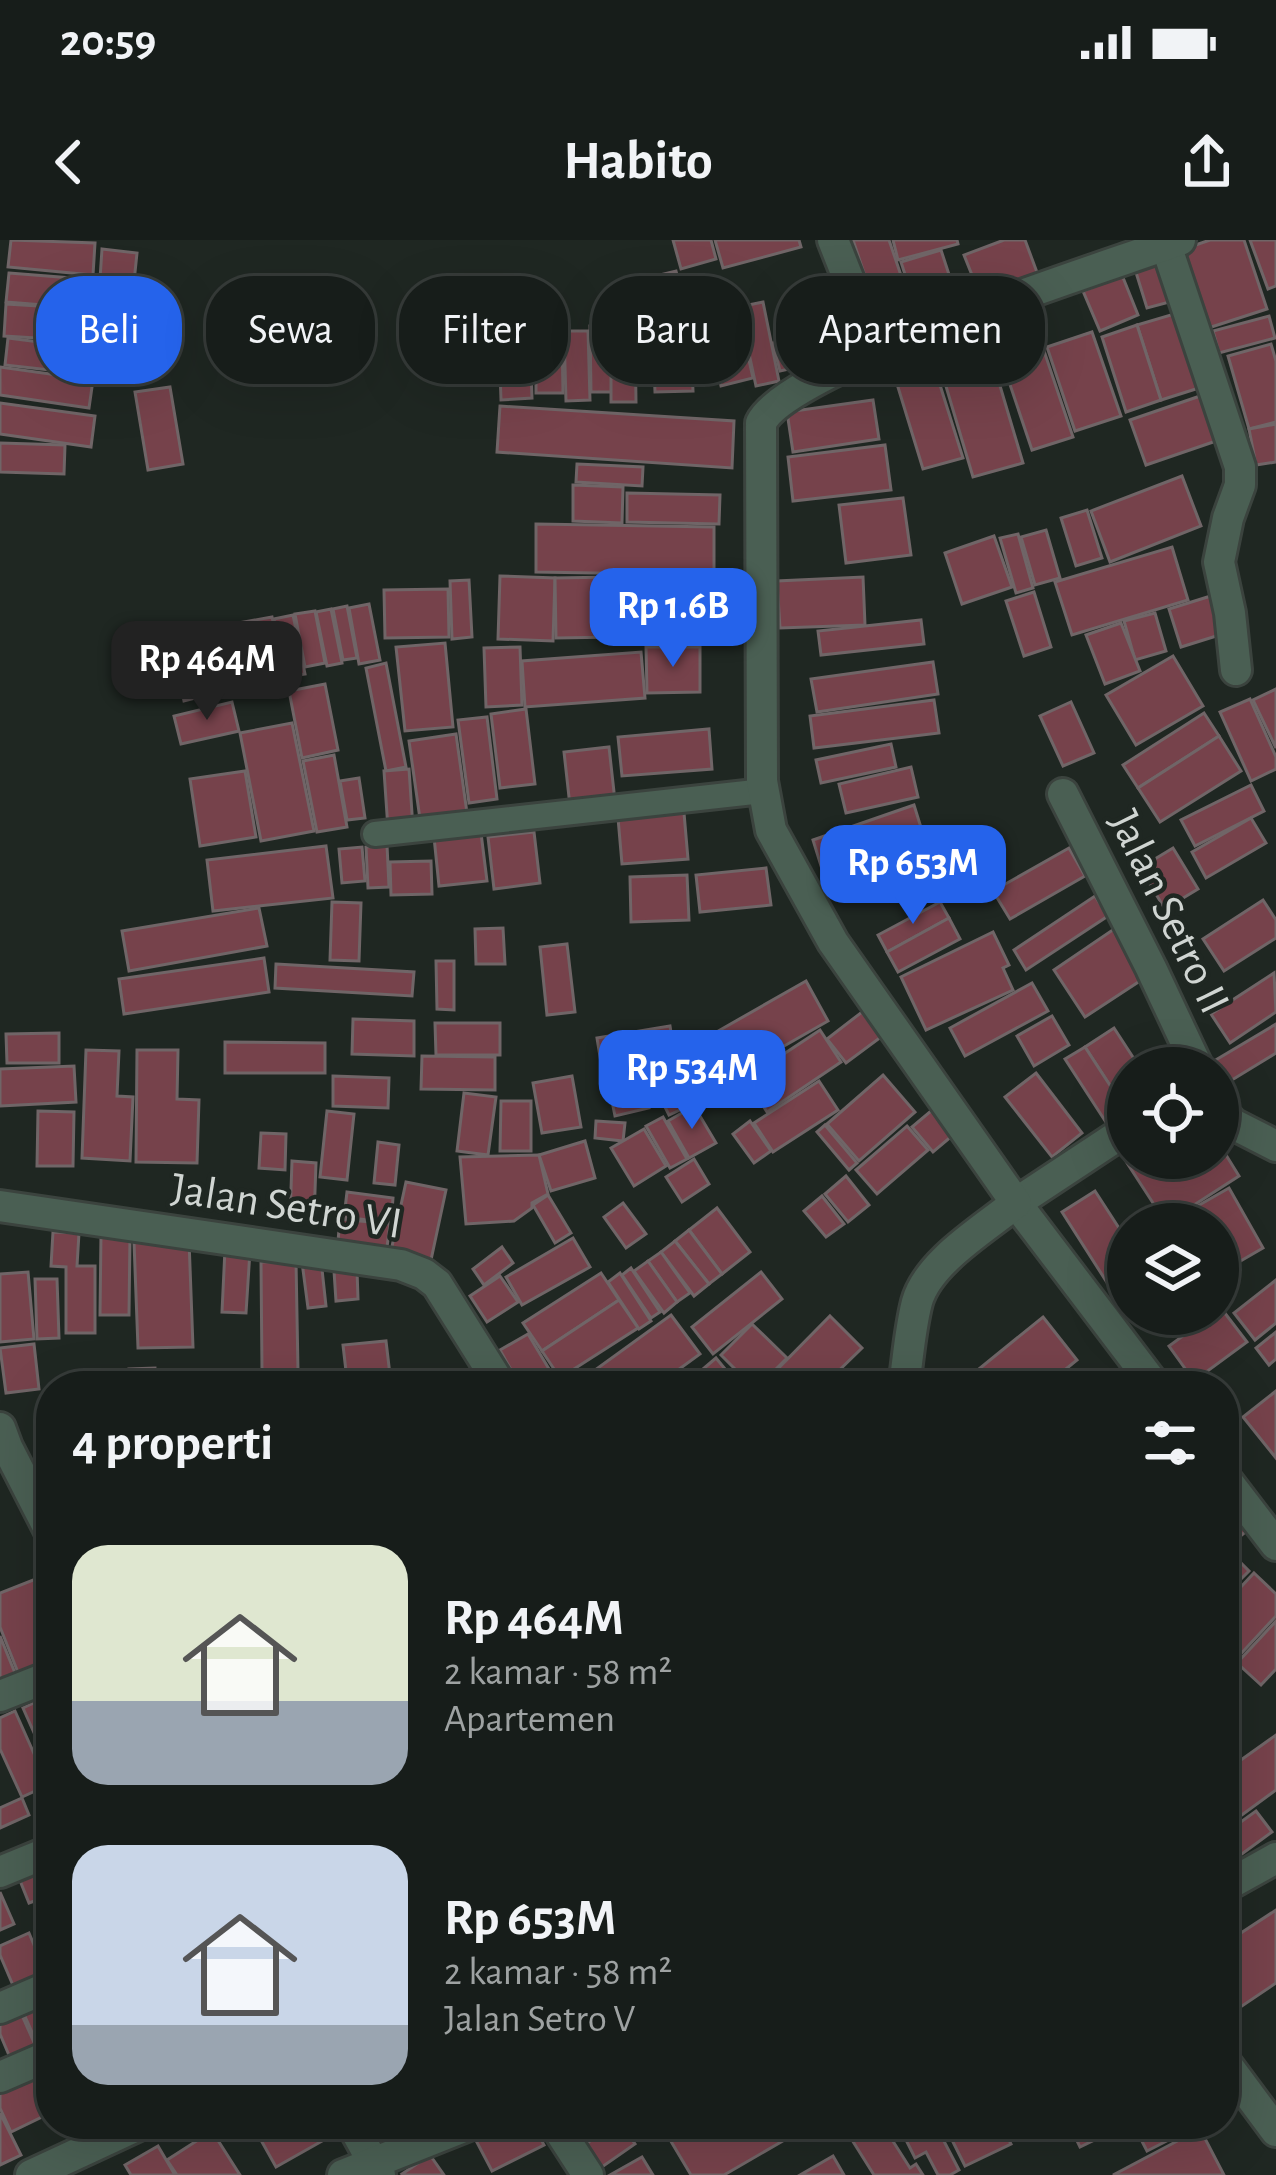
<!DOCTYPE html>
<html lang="id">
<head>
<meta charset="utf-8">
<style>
  body { margin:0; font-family:"Alegreya Sans",sans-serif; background:#202623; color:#f1f3f6; height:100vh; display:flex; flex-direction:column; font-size:45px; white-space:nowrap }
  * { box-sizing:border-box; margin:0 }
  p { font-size:39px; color:#9ea2a2 }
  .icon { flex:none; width:66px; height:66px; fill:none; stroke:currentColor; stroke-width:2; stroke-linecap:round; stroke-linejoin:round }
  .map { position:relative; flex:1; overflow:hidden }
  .panel { position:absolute; left:36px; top:1131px; width:1203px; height:768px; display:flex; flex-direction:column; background:#171d1a; border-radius:48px; box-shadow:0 12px 48px #0002,0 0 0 3px #363b39 }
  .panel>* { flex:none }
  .top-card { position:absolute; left:36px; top:36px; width:1206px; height:108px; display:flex; gap:24px }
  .buttons { position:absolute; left:1107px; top:807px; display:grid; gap:24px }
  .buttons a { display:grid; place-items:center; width:132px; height:132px; border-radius:50%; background:#171d1a; box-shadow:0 12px 48px #0002,0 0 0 3px #363b39; font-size:60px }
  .price { position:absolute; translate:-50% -102px; padding:0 27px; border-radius:24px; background:#2563eb; color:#fff; font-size:39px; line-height:78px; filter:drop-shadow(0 3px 6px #0008) }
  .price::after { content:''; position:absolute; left:50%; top:72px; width:36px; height:27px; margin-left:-18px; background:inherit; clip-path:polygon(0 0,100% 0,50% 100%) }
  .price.current { background:#222; color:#fff }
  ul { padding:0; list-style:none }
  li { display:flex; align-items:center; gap:36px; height:300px; padding:0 36px }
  li span { display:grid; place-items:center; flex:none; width:336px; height:240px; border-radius:36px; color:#555 }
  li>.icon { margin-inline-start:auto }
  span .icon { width:144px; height:144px; fill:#fffc; stroke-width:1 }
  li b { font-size:51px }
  h2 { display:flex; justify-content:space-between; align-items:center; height:144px; padding:0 36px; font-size:51px }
  .pill { padding:0 42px; border-radius:48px; background:#171d1a; box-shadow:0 12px 48px #0002,0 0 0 3px #363b39; font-size:42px; line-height:108px }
  .pill.current { background:#2563eb; color:#fff }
  .status { display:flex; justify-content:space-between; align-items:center; height:84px; padding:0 60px; background:#171d1a; direction:ltr }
  .status svg { height:33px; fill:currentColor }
  header { display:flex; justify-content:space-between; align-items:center; height:156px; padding:0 36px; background:#171d1a; font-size:54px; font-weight:700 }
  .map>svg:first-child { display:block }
  .building { fill:#76424b; stroke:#706567; stroke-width:3 }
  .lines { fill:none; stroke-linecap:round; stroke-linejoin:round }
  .lane-casing { stroke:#3b433e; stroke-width:30 }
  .street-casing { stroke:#3b433e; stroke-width:36 }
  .lane { stroke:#4a5f53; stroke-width:24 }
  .street { stroke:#4a5f53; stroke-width:30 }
  .labels { text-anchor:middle; stroke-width:9; stroke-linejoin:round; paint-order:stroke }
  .street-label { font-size:45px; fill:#d0d5d2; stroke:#1f2722 }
</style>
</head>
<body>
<div class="status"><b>20:59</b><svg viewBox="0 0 49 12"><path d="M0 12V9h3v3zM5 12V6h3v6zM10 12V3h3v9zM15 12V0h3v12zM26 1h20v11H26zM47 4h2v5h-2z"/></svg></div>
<header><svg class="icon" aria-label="back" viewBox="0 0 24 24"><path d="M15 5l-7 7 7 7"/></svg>Habito<svg class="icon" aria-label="share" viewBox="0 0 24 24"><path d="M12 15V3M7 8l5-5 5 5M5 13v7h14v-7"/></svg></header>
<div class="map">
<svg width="1276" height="1935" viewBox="0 0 1276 1935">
  <rect width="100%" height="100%" fill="#1f2722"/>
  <!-- building -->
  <g class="building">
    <path d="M11,0L95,3L93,35L8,27Z"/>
    <path d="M673,0H711L716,19L681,29Z"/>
    <path d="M715,0H799L801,7L723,28Z"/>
    <path d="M853,0H889L908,56L875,66Z"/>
    <path d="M893,0H957L958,4L898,20Z"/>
    <path d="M1004,0H1025L1038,35L980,55L964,15Z"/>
    <path d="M1210,0H1244L1267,69L1202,90L1175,12Z"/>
    <path d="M1250,0H1276V46L1268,49Z"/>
    <path d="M102,9L137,13L134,42L100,39Z"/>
    <path d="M941,10L958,62L918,75L901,22Z"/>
    <path d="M1165,18L1177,60L1147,68L1134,26Z"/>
    <path d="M676,31L685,67L620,83L610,47Z"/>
    <path d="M9,33L122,42L120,71L6,62Z"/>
    <path d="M1122,35L1138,75L1100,91L1083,51Z"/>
    <path d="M834,49L854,115L803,129L784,64Z"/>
    <path d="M763,62L779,141L756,146L739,67Z"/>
    <path d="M6,64L71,68L69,100L4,96Z"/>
    <path d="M1174,74L1199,148L1161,160L1137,85Z"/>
    <path d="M702,76L716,137L699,141L684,79Z"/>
    <path d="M1269,76L1275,98L1219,113L1213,91Z"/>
    <path d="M741,85L753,138L721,146L709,93Z"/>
    <path d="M1137,85L1161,160L1126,172L1102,97Z"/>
    <path d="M590,86L611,87L612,152H591Z"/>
    <path d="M611,87H635L636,162H611Z"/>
    <path d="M1037,90L1073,197L1032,210L996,103Z"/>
    <path d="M564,91H588L590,160L566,161Z"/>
    <path d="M1092,92L1121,176L1075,191L1047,107Z"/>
    <path d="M536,97H562L563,153H536Z"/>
    <path d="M8,98L71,106L68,132L5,125Z"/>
    <path d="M792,99L798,127L780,131L773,103Z"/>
    <path d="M530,102L532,158L501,160L499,104Z"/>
    <path d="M1271,104L1276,121V182L1249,189L1228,116Z"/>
    <path d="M929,110L963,218L923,229L890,121Z"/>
    <path d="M0,127L93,140L89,168L0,155Z"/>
    <path d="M654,128H692L693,151L655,152Z"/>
    <path d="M995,129L1023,223L973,237L945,143Z"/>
    <path d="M170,147L183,224L148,230L135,152Z"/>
    <path d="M1203,155L1219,200L1146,225L1130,180Z"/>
    <path d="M873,160L879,199L793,212L787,172Z"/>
    <path d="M0,163L95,176L91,207L0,194Z"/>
    <path d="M500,166L734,181L732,228L497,212Z"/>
    <path d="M1276,184V222L1256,225L1249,189Z"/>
    <path d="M0,203L65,205L64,234L0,232Z"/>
    <path d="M885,205L891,250L793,261L788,217Z"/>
    <path d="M577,224L643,227L642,246L576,242Z"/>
    <path d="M1182,236L1201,286L1110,322L1091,271Z"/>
    <path d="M573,245L623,247L622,283L573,281Z"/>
    <path d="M627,253L720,255L719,284L627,282Z"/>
    <path d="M903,258L911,315L846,323L839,265Z"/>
    <path d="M1087,270L1102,318L1076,326L1061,278Z"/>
    <path d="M536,284L714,287V335L536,332Z"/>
    <path d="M1046,290L1060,338L1035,345L1021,297Z"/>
    <path d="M1018,294L1033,348L1016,353L1000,298Z"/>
    <path d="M994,296L1012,347L962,364L945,313Z"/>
    <path d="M1172,307L1188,360L1072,395L1055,342Z"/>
    <path d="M500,336L555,338L553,401L498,399Z"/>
    <path d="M614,337L616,397L556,398L555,338Z"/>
    <path d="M863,337L865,385L780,388L777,341Z"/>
    <path d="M469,340L472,397L452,399L450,341Z"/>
    <path d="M620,340L733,342V402L619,400Z"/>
    <path d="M448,349L449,397L385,398L384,350Z"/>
    <path d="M1034,352L1051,407L1024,416L1006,361Z"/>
    <path d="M1214,355L1226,393L1181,407L1169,369Z"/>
    <path d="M369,364L380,420L359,424L349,368Z"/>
    <path d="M347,366L357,418L343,420L333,369Z"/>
    <path d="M331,369L342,423L327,426L316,372Z"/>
    <path d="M315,371L325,423L305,427L295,374Z"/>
    <path d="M1155,373L1166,411L1135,420L1124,381Z"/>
    <path d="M293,375L305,434L285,437L274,379Z"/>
    <path d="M272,377L284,437L246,444L233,384Z"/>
    <path d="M921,380L924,404L821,415L818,391Z"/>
    <path d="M1121,383L1140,431L1105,444L1086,395Z"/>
    <path d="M230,388L240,438L220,441L210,392Z"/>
    <path d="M208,392L220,452L184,461L171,400Z"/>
    <path d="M445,403L453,487L405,491L396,407Z"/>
    <path d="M520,407L522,465L486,467L484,408Z"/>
    <path d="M646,407H700V452L647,453Z"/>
    <path d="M641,412L645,458L525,467L522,421Z"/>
    <path d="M1173,416L1203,466L1136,505L1106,455Z"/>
    <path d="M933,422L938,454L817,472L811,439Z"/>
    <path d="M386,423L406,527L386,531L366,428Z"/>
    <path d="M325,444L338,510L302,518L289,451Z"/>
    <path d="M1276,449V508L1253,460Z"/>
    <path d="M1250,459L1276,517V529L1251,541L1220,472Z"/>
    <path d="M934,460L939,493L814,508L810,476Z"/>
    <path d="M232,462L239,491L181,504L174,476Z"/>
    <path d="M1071,462L1094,513L1063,526L1040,476Z"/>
    <path d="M526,469L535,544L500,548L491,474Z"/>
    <path d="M1204,473L1219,496L1138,548L1123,525Z"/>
    <path d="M487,477L497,559L469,563L458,480Z"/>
    <path d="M292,483L314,591L261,601L240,493Z"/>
    <path d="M709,489L712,529L622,536L618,497Z"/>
    <path d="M456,494L467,573L420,579L409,501Z"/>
    <path d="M1219,496L1241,531L1160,582L1138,548Z"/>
    <path d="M891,504L896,527L821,543L816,520Z"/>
    <path d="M609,507L615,561L570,566L564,512Z"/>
    <path d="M334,515L347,587L317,592L303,521Z"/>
    <path d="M911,527L918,557L846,573L839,544Z"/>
    <path d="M409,529L413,588L388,589L384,531Z"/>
    <path d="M245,531L256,597L200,606L190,539Z"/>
    <path d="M359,538L365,578L347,580L340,541Z"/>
    <path d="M1251,545L1264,571L1195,606L1181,580Z"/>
    <path d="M914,565L923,594L822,629L813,600Z"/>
    <path d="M684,573L688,619L622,624L618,578Z"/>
    <path d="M1251,578L1266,603L1206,638L1192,612Z"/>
    <path d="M534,592L540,643L494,649L488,597Z"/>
    <path d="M481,593L487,641L439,646L434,597Z"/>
    <path d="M387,605L389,647L368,648L366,607Z"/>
    <path d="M326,606L333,658L213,671L207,620Z"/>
    <path d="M362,607L365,641L342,643L339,609Z"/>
    <path d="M1069,608L1085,636L1010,679L993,651Z"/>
    <path d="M1173,608L1198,649L1165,669L1140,628Z"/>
    <path d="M431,621L432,654L391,655L390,622Z"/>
    <path d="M766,628L771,665L700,672L696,635Z"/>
    <path d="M687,635L689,680L631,682L630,637Z"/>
    <path d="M1095,656L1108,676L1026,730L1014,710Z"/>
    <path d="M1263,660L1276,680V698L1224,731L1203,699Z"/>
    <path d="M332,662L361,663L359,721L330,720Z"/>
    <path d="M940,662L949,678L887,712L878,695Z"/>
    <path d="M259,668L267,706L129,731L122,691Z"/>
    <path d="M949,678L960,699L898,732L887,712Z"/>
    <path d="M1117,687L1149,735L1085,777L1054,730Z"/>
    <path d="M503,688L505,724H476L475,689Z"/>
    <path d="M993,692L1009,725L1003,728L1013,750L926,790L901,737Z"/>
    <path d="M567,704L575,772L547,775L540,707Z"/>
    <path d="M264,718L269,752L124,774L119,739Z"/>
    <path d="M436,721H454V770L437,769Z"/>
    <path d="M276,724L414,732L412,756L275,748Z"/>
    <path d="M1274,733L1276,772L1230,803L1211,774Z"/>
    <path d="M806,741L828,781L714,846L692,806Z"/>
    <path d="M1032,743L1048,771L965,816L950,788Z"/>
    <path d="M862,772L881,797L846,823L827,799Z"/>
    <path d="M1052,776L1069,805L1034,826L1017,796Z"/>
    <path d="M353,779L414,781V816L352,814Z"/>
    <path d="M435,783H500V815H436Z"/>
    <path d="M1276,784V813L1227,843L1214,821Z"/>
    <path d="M670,786L675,817L602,829L597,798Z"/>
    <path d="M1114,788L1140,828H1128V873L1085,807Z"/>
    <path d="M820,790L841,822L767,872L746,839Z"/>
    <path d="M59,793V823H7L6,794Z"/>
    <path d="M225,802L325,803V833H225Z"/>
    <path d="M1085,807L1128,873V879L1111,890L1065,819Z"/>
    <path d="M86,810L119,811L117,856L133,857L130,921L82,918Z"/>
    <path d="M137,810H178L177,859L199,860L197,923L136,922Z"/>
    <path d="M422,816L495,817V850L421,849Z"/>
    <path d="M680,822L699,861L669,875L650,837Z"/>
    <path d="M74,826L76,862L0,866V829Z"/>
    <path d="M641,830L649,868L615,876L607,837Z"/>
    <path d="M1036,833L1082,893L1052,917L1005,857Z"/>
    <path d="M883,835L915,872L859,921L827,884Z"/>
    <path d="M333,836L389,838L388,868L333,866Z"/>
    <path d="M572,836L581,887L542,893L533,843Z"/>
    <path d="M819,841L838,870L773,912L754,883Z"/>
    <path d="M464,853L496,857L488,915L457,911Z"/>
    <path d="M501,861H531V911H500Z"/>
    <path d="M938,865L959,890L933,912L912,887Z"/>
    <path d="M694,866L716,903L689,918L668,881Z"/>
    <path d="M38,871L74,872L73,926H37Z"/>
    <path d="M327,871L354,874L347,940L320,937Z"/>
    <path d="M663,877L687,919L670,928L646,886Z"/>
    <path d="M596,881L625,883L623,901L595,898Z"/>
    <path d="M750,881L771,911L754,923L733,894Z"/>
    <path d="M825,885L857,923L849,930L817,892Z"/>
    <path d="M907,886L928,910L877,954L856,930Z"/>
    <path d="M644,889L666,926L634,946L611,908Z"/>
    <path d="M261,893L286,894L285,930L259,928Z"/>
    <path d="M1128,898V918H1218V902L1239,936L1166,983L1116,906Z"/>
    <path d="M585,901L595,938L551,951L539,915Z"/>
    <path d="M378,902L399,905L395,945L374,943Z"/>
    <path d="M539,915L548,954L532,963V968L514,981L466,984L460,917Z"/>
    <path d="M694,919L709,944L682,962L666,937Z"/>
    <path d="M292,921L316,923L314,979L290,978Z"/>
    <path d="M846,936L869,965L848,982L825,954Z"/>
    <path d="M406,942L446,950L431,1020L391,1011Z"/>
    <path d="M1229,948L1263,1008L1218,1034V984H1175L1173,980Z"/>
    <path d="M1095,951L1128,1002V1074H1134L1129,1077L1062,972Z"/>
    <path d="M347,952L393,958L391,983L344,977Z"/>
    <path d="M548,955L571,993L555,1003L533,965Z"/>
    <path d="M822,956L844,984L826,997L804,971Z"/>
    <path d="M623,963L646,994L626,1008L604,977Z"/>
    <path d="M717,968L750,1012L722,1034L689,990Z"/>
    <path d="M340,979L390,984L387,1007L338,1001Z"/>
    <path d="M689,990L722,1034L709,1044L675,1001Z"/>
    <path d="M53,992L79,993L77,1026H95V1093H66V1027L51,1026Z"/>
    <path d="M101,994L130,995L129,1075H100Z"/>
    <path d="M573,998L590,1027L522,1065L506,1037Z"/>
    <path d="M189,1000L193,1107L138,1108L134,1002Z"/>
    <path d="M675,1001L709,1044L694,1056L661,1012Z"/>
    <path d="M502,1007L513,1023L484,1045L473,1029Z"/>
    <path d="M225,1009L250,1011L246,1073L222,1072Z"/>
    <path d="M661,1012L690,1053L677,1062L648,1021Z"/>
    <path d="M321,1020L326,1066L308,1068L302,1022Z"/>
    <path d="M296,1021L298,1131H262L261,1022Z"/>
    <path d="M648,1021L677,1062L664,1073L634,1031Z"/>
    <path d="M631,1028L660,1072L651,1078L622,1035Z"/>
    <path d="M357,1030L358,1059L336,1061L334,1031Z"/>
    <path d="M28,1032L34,1099L0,1102V1034Z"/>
    <path d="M761,1032L782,1059L713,1114L692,1087Z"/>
    <path d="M601,1033L619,1060L542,1111L523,1083Z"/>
    <path d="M620,1033L651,1081L639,1089L608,1042Z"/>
    <path d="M500,1036L518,1062L487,1082L470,1056Z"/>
    <path d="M35,1039H57L59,1098L37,1099Z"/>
    <path d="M1276,1040V1083L1255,1100L1234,1073Z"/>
    <path d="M619,1060L638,1088L560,1138L542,1111Z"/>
    <path d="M1221,1068L1247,1102L1194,1141L1169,1106L1213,1074H1218Z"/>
    <path d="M671,1075L700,1114L656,1146H573Z"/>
    <path d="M830,1076L862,1108L823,1146H761Z"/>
    <path d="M1043,1077L1077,1120L1045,1146H958Z"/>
    <path d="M752,1084L787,1118L759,1146H752L721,1115Z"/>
    <path d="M1276,1092V1119L1269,1125L1256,1108Z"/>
    <path d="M528,1094L555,1139L542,1146H520L500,1110Z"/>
    <path d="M386,1101L390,1135L347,1140L343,1105Z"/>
    <path d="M34,1104L39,1149L6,1153L0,1108Z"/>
    <path d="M716,1118L739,1146H683Z"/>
    <path d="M155,1128L156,1146H130L129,1129Z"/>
    <path d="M1276,1151V1218L1243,1177Z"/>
    <path d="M1231,1264L1250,1288L1224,1310V1269Z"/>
    <path d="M1229,1311L1249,1331L1224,1356V1316Z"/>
    <path d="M51,1333V1423L19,1435L0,1387V1353Z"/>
    <path d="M1254,1333L1276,1354V1376L1224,1432V1365Z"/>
    <path d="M1276,1381V1429L1261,1445L1237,1423Z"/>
    <path d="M0,1396L15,1433L0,1439Z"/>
    <path d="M51,1455V1531L23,1468Z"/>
    <path d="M15,1471L48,1545L22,1557L0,1509V1478Z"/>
    <path d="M1276,1495V1550L1224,1588V1532Z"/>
    <path d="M22,1558L29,1575L0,1588V1568Z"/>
    <path d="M1256,1571L1272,1592L1224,1627V1594Z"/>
    <path d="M51,1625V1655L29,1663L17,1633Z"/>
    <path d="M0,1652L14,1684L0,1690Z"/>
    <path d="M1276,1670V1743L1239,1768L1224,1745V1704Z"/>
    <path d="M29,1693L50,1743L18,1757L0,1715V1706Z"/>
    <path d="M51,1757V1811L42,1815L20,1765Z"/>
    <path d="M17,1764L40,1816L14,1827L0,1794V1771Z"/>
    <path d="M51,1818V1871L30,1828Z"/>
    <path d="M28,1829L50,1873L11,1892L0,1868V1843Z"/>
    <path d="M0,1873L21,1915L0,1925Z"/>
    <path d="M252,1884H324L331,1896L276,1927Z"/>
    <path d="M359,1884H409L417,1903L376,1921Z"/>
    <path d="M486,1884H533L544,1905L492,1931L471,1891Z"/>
    <path d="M614,1884H621L635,1904L599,1929L583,1906Z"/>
    <path d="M694,1884H780L788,1898L724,1935H691L669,1898Z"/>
    <path d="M842,1884H882L910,1928L916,1924L923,1935H874Z"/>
    <path d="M898,1884H935L959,1930L950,1935H938L926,1912L915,1918Z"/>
    <path d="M944,1884H1001L1011,1904L965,1926Z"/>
    <path d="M1069,1884H1110L1113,1891L1080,1907Z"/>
    <path d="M1133,1884H1200L1147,1911Z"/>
    <path d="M1200,1889L1224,1935H1113Z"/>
    <path d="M212,1891L240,1935H177L167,1920Z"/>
    <path d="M158,1906L175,1935H131L125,1925Z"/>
    <path d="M430,1915L444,1935H403L402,1934Z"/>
    <path d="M833,1916L844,1935H800Z"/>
    <path d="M642,1917L653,1935H610Z"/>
  </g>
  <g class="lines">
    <!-- lane casing -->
    <g class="lane-casing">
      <path id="lane" d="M375,594L764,551"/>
    </g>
    <!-- street casing -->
    <g class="street-casing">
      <g id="street">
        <path d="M833,0L876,109"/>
        <path d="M1166,5L1240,227V245L1228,278L1219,322L1230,373L1236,430"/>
        <path d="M1063,554L1151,728L1198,828"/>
        <path d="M1218,868L1233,884L1276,906"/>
        <path d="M1128,889L1016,963L1155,1146"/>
        <path d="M0,966L401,1025L424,1034L437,1044L501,1146"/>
        <path d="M904,1146C908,1119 910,1089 917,1062C928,1022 984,989 1016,963L833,702L771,590L762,541L761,183C788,126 1107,27 1180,0"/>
        <path d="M0,1188L7,1207L51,1293"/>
        <path d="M1224,1237L1276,1305"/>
        <path d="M0,1456L51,1436"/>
        <path d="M0,1632L51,1611"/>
        <path d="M1224,1647L1276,1618"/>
        <path d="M0,1768L51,1746"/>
        <path d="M1224,1821L1276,1891"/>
        <path d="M0,1837L51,1815"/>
        <path d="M352,1884L380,1935"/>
        <path d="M555,1884L588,1935"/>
        <path d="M31,1935L141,1884"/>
        <path d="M343,1935L471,1884"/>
      </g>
    </g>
    <!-- lane -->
    <use href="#lane" class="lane"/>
    <!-- street -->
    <use href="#street" class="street"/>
  </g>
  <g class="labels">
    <!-- street labels -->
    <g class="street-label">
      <text transform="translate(1171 671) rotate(64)" y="16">Jalan Setro II</text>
      <text transform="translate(287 964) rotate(9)" y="16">Jalan Setro VI</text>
    </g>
  </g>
</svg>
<div class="buttons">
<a><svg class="icon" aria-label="locate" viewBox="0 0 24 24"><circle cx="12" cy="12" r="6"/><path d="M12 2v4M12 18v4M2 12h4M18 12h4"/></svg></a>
<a><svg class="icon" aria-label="layers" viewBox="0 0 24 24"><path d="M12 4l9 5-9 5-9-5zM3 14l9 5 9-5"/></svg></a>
</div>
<b class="price" style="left:673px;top:430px">Rp 1.6B</b>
<b class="price current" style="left:207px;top:483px">Rp 464M</b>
<b class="price" style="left:913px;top:687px">Rp 653M</b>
<b class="price" style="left:692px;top:892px">Rp 534M</b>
<div class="top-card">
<a class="pill current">Beli</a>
<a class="pill">Sewa</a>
<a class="pill">Filter</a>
<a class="pill">Baru</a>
<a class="pill">Apartemen</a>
</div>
<section class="panel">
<h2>4 properti<svg class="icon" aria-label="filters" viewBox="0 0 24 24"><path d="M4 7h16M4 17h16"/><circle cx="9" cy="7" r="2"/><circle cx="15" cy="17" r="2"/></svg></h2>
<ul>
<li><span style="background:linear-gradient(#dfe7d0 65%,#9aa5b1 0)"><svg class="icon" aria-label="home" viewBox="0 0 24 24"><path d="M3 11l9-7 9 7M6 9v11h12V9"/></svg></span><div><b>Rp 464M</b><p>2 kamar · 58 m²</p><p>Apartemen</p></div></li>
<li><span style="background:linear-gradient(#c9d6e8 75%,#9aa5b1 0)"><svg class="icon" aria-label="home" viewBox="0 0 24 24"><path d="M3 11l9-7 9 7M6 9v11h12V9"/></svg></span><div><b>Rp 653M</b><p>2 kamar · 58 m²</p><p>Jalan Setro V</p></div></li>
</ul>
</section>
</div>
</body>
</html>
